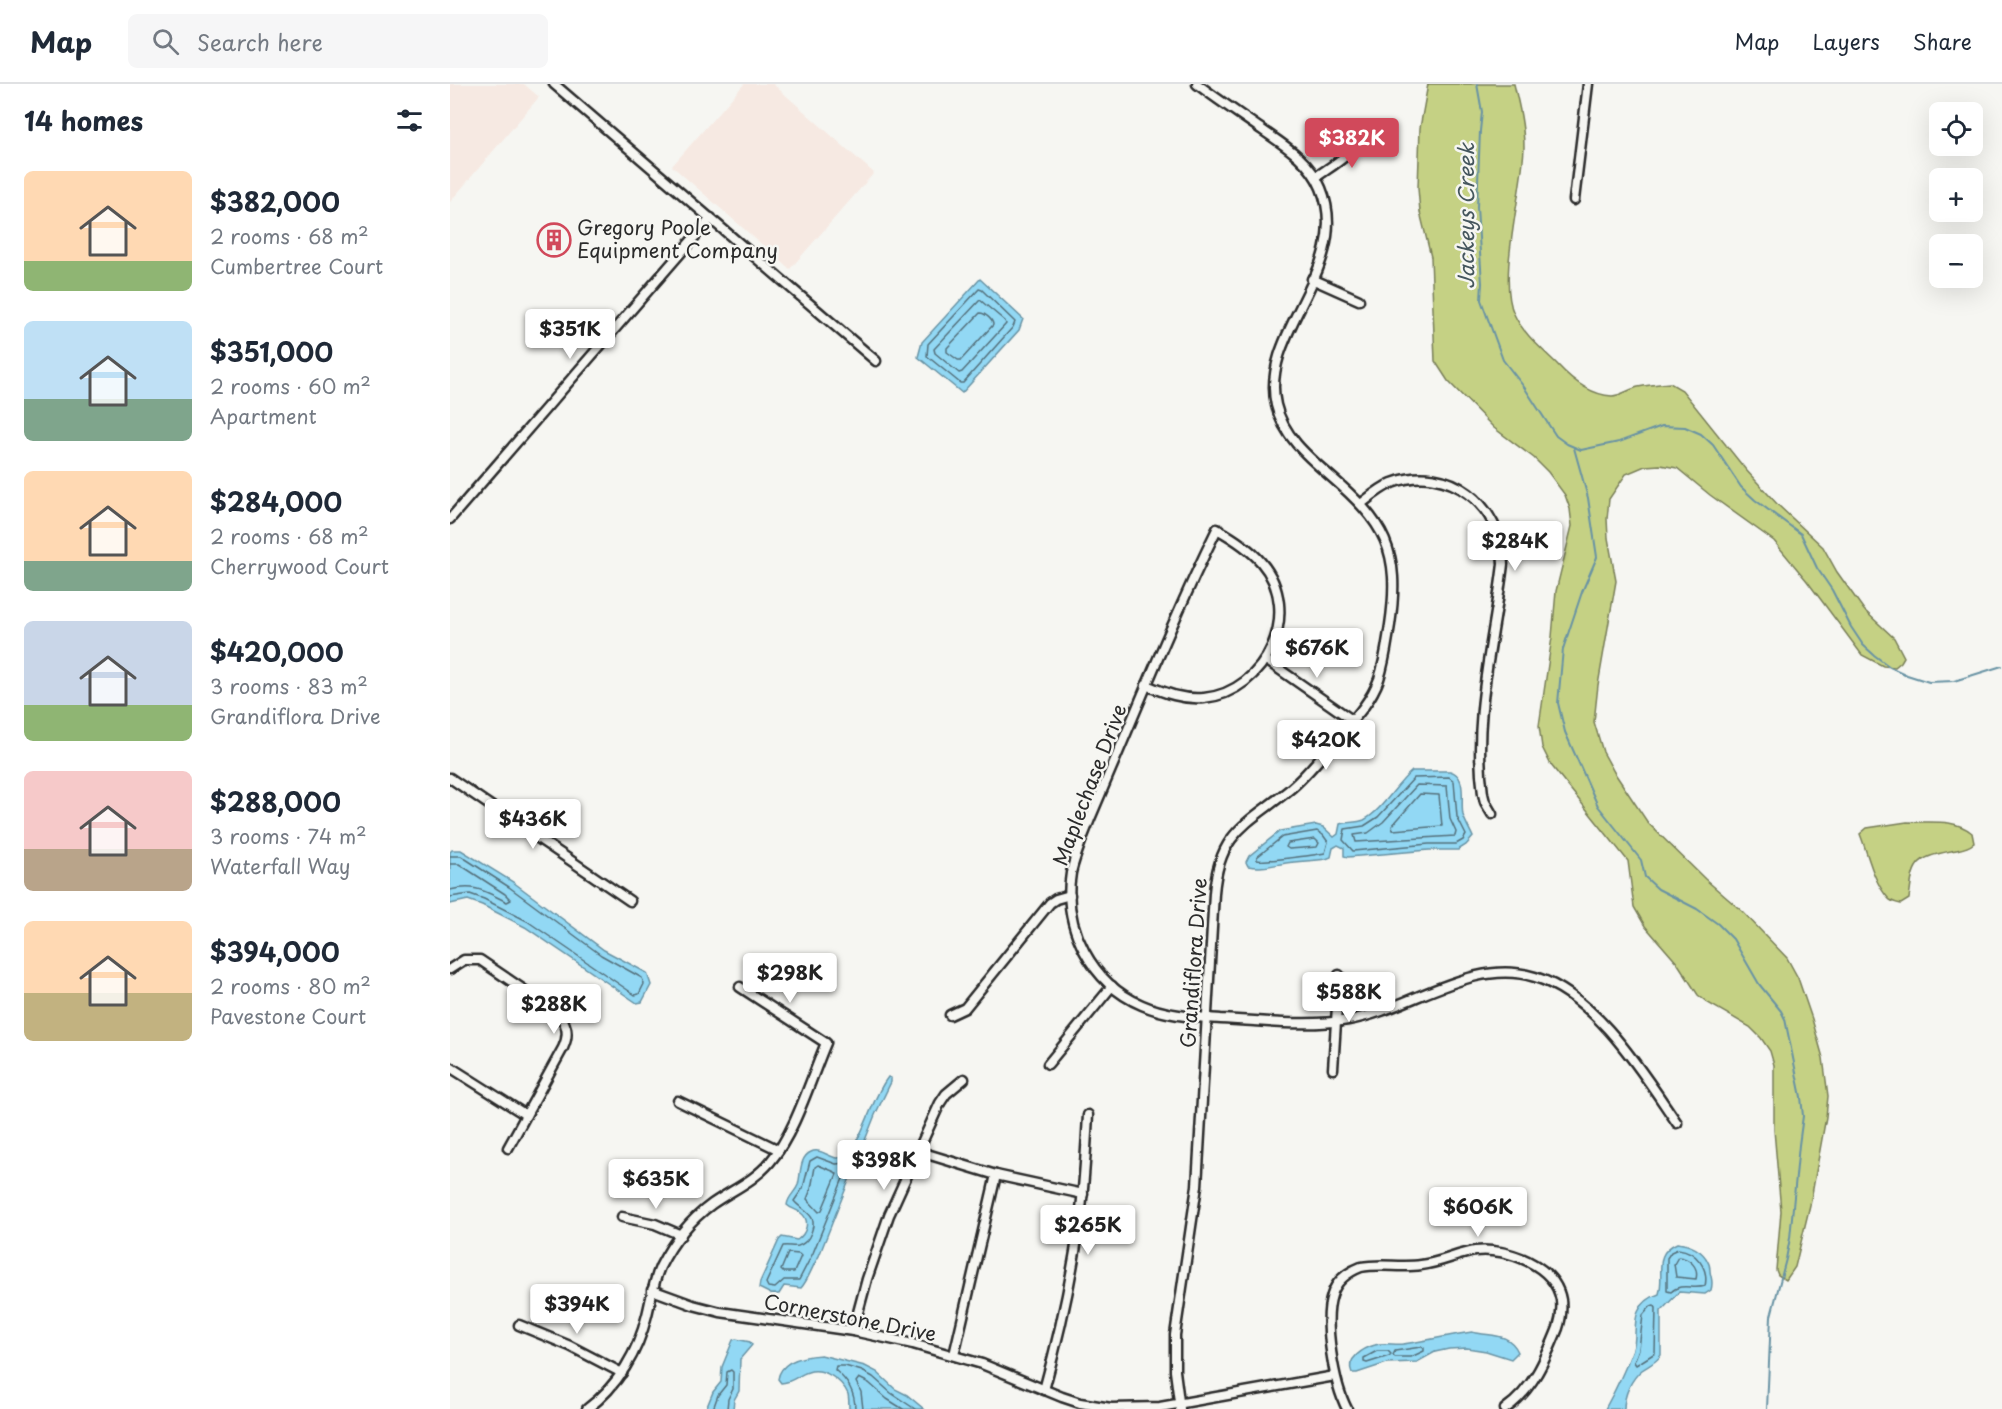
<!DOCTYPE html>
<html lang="en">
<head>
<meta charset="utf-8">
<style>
  body { margin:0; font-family:"Playpen Sans",sans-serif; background:#f6f6f7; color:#1f2937; height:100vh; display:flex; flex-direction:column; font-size:22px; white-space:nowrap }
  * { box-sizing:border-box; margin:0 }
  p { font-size:20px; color:#747a83 }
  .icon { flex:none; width:33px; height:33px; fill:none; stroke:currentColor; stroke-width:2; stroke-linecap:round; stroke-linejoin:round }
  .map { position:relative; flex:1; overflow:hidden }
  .details { display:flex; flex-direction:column; background:#fff; width:450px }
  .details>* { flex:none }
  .tools { position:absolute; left:1479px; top:18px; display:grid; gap:12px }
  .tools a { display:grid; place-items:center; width:54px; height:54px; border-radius:9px; background:#fff; box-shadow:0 6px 24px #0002; font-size:30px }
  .price { position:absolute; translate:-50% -51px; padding:0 14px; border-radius:6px; background:#fff; color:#222; font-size:20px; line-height:39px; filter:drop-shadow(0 2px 3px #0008) }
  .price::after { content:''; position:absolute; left:50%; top:36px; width:18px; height:14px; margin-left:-9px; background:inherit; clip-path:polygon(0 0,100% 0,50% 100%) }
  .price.active { background:#d1495b; color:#fff }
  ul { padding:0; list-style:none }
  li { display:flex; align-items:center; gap:18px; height:150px; padding:0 24px }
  li span { display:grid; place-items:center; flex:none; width:168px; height:120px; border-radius:9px; color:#555 }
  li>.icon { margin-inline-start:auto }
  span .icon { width:72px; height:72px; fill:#fffc; stroke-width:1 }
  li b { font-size:26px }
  h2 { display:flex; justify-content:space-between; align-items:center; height:72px; padding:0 24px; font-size:26px }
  header { display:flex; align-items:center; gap:36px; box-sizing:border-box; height:84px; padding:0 30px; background:#fff; border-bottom:2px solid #e0e1e3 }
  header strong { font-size:28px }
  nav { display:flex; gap:33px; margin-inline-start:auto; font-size:21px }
  .search { width:420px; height:54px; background:#f6f6f7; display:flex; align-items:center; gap:15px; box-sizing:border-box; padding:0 21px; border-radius:9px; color:#747a83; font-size:22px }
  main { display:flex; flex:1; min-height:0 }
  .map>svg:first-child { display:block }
  .built { fill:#f6e9e2 }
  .green { fill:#c5d184; stroke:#787e58; stroke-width:1.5 }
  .water { fill:#92d8f4; stroke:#6993a4; stroke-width:1.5 }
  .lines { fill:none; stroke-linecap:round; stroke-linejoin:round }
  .shore { stroke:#54707b; stroke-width:1.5 }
  .stream { stroke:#6993a4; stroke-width:2 }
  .minor-casing { stroke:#2b2b2b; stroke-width:13 }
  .minor { stroke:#f6f6f2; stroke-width:8 }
  .labels { text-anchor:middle; stroke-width:5; stroke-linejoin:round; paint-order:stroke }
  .poi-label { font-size:20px; fill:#2b2b2b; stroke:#f6f6f2; text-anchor:start }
  .street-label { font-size:20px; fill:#2b2b2b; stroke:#f6f6f2 }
  .water-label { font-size:21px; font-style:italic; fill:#45565d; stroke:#f6f6f2 }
</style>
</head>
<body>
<header>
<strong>Map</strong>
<div class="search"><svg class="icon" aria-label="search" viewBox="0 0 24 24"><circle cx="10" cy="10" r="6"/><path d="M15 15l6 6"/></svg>Search here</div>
<nav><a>Map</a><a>Layers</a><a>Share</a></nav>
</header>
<main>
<section class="details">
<h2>14 homes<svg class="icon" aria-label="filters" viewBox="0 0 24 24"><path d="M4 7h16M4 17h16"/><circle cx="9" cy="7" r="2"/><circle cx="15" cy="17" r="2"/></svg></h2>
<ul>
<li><span style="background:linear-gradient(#ffd9b3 75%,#8fb573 0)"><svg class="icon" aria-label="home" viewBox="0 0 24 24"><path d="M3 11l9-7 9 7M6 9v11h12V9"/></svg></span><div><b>$382,000</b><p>2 rooms · 68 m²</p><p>Cumbertree Court</p></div></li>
<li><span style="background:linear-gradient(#bfe0f5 65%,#7fa58c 0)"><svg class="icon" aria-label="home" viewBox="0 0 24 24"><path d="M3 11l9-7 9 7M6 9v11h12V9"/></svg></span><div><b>$351,000</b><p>2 rooms · 60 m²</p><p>Apartment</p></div></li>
<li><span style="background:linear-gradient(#ffd9b3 75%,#7fa58c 0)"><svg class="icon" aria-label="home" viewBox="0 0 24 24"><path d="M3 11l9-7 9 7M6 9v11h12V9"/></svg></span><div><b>$284,000</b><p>2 rooms · 68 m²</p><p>Cherrywood Court</p></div></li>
<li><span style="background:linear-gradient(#c9d6e8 70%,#8fb573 0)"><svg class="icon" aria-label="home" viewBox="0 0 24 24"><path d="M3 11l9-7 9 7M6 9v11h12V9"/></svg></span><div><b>$420,000</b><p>3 rooms · 83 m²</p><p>Grandiflora Drive</p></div></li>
<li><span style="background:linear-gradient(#f6c9c9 65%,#b9a48a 0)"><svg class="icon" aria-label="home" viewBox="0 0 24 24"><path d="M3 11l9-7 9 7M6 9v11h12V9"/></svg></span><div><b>$288,000</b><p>3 rooms · 74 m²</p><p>Waterfall Way</p></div></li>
<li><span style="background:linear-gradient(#ffd9b3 60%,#c2b280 0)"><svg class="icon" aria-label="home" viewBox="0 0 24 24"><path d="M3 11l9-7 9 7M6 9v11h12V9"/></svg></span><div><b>$394,000</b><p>2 rooms · 80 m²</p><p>Pavestone Court</p></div></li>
</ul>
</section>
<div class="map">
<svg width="1552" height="1325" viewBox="0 0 1552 1325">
  <rect width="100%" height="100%" fill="#f6f6f2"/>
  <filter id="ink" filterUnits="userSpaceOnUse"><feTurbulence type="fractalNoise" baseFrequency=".0167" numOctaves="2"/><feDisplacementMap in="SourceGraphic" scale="12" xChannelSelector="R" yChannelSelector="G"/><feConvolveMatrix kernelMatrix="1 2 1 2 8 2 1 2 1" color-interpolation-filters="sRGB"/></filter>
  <g filter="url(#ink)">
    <!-- built -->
    <g class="built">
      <path d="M0,0H74L89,13L0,118Z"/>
      <path d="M294,0H323L424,89L340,185L222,82Z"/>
    </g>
    <!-- green -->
    <g class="green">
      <path d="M978,0H1064C1069,21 1074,42 1074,63C1073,106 1047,194 1064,230C1073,250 1093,266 1108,281C1122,296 1141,311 1162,312C1170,312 1180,305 1188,303C1198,301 1209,300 1220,299L1232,306L1296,386L1328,421L1373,463L1387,488L1414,526L1444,554L1454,573L1451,578L1445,583L1433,582L1412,571L1357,497L1324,457L1260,411L1227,384L1210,381L1195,382L1176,390L1159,415L1157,435L1158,454L1166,497L1148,601L1144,638L1153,668L1164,688L1198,739L1255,795L1293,828L1337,874L1348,894L1362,935L1373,974L1378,1012L1376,1033L1360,1121L1345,1183L1336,1196L1328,1191L1326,1186L1331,1127L1324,1046V981L1320,967L1311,954L1300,943L1258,919L1248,911L1228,880L1195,842L1184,823L1178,777L1101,681L1092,663L1089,642L1102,553L1106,507L1122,442L1120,425L1115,411L1098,388L1084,374L1044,344L998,297L985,277L981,173L970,128L968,104L970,44Z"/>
      <path d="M1457,738C1479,739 1504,734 1522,749L1524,759C1517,765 1510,765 1501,767C1464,774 1463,780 1459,815L1451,820C1446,819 1441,818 1438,814C1423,797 1418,770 1410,750L1417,744Z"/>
    </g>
    <!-- water -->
    <g class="water">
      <path d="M530,195L573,235L569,246L512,309L468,273L472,258Z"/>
      <path d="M962,687H1000C1018,692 1010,717 1013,731C1015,738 1020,746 1023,753L1016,761L1008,766H979L898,773L894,772V764L888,761L883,764L881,773L876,775C863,777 849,777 836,779C823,781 811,785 798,782L796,778L799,772L830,747L866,741L873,743L884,753L888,750L890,740C897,738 907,739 914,736C932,727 946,700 962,687Z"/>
      <path d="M2,766H11L63,798L154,866L197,889L201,901L192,918L187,919L75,843L32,821L18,816L0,820V768Z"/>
      <path d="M438,993L441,994V998L425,1031L369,1172C362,1182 359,1195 351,1204L334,1202L329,1210H321L309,1204L310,1198L329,1156L332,1153L347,1156C356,1150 361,1137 351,1129C346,1125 341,1125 337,1121C338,1112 345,1109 348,1101C351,1091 349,1073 361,1068C373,1062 384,1081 395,1071C417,1050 420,1016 438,993Z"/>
      <path d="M1227,1159C1239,1160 1253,1166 1258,1178C1261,1182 1259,1187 1261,1192C1262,1198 1263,1199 1261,1206L1255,1210L1229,1208L1211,1227V1271C1207,1278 1199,1281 1192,1286C1181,1295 1174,1311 1174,1325H1155C1166,1305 1175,1286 1183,1265C1187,1254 1183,1239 1188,1228C1192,1219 1200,1213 1209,1210C1215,1189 1202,1170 1227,1159Z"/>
      <path d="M1022,1248C1041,1253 1059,1248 1068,1268L1061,1275L1036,1267L1017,1264L999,1265L985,1268L967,1278L937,1279L907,1289H902C895,1275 914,1264 925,1261C934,1258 944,1261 953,1260C976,1257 999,1251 1022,1248Z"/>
      <path d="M286,1255L300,1258L302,1261L290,1275L289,1307L284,1316L283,1325H256L263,1308L271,1298L272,1283L283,1256Z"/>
      <path d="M371,1271L415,1282L427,1288L445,1305L457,1311L474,1325H399C399,1321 399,1315 398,1310C392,1296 373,1283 358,1288C348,1291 342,1299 331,1299L328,1295C331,1276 354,1272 371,1271Z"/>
    </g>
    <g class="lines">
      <!-- shore -->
      <g class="shore">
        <path d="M529,205L532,206L565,238L563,243L513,299H510L477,272L478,260Z"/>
        <path d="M530,216L555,237L556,240L512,288L509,289L485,269L484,265Z"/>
        <path d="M530,229C535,229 543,236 543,241L511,276H508L497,268V264Z"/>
        <path d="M999,693L1004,697L1007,733L1016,751L1013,756L1006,760H979L903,767L893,756L895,745L914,742L928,733L964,694Z"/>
        <path d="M967,701L997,702L1000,735L1006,748L1005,752L906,758L904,751L918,749L933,738Z"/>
        <path d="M970,710L989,711L992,742L943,746L942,742Z"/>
        <path d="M867,747L873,751L878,758L875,769C865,771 812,778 807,776V773L832,753Z"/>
        <path d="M865,755L869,759L867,763L839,765L836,763L838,759Z"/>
        <path d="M0,772H11L59,803L151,871L192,894L194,900L189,910L185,911L77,837L34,815L20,810L0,813"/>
        <path d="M0,780H9L55,810L61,816L57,818C34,807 26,800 0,806"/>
        <path d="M367,1073L386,1080L396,1079L398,1082L363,1169L349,1196H334L325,1204L318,1203L316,1199L333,1162C338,1161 343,1163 348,1162C352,1161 357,1157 359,1153C371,1130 354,1129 344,1117L353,1104L360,1077Z"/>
        <path d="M368,1081L385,1088L387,1090L372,1126L369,1128L357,1115L361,1105L365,1083Z"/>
        <path d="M1228,1165C1247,1167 1259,1185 1255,1202C1243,1206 1231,1198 1221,1208L1217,1207V1174L1221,1168Z"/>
        <path d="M338,1169L349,1170L351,1172L344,1188H333L331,1186Z"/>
        <path d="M1228,1173C1240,1174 1249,1183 1246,1195L1226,1193L1224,1180Z"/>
        <path d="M1204,1221L1206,1224L1205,1269L1186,1281L1184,1278L1189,1265L1193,1231L1201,1222Z"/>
        <path d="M971,1263L974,1264V1267L961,1273H945L943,1271L945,1267Z"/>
        <path d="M927,1267H938L941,1270L939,1272L917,1279L914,1278V1274Z"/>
        <path d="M263,1325L268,1311L276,1301L277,1288L281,1286L283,1288V1305L278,1315L277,1325"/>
        <path d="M405,1325C405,1308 398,1297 385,1286L386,1282H395L412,1287L423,1293L441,1309L465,1325"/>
        <path d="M413,1325L411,1308L406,1298L409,1294L419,1299L437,1315L453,1325"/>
      </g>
      <!-- stream -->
      <g class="stream">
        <path d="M1027,0L1032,28L1030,47L1027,123L1032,199L1031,216L1053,276L1074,303L1106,352L1117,360L1131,366L1169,358L1212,342L1235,343L1251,350L1263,361L1291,403L1305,416L1351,450L1367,484L1382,506L1401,543L1413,561L1424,571L1440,583L1457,591L1479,598L1504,597L1552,582"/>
        <path d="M1124,364L1138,414L1147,473L1132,508L1113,565L1108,619L1115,648L1148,722L1191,776L1195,793L1208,805L1247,825L1268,840L1283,855L1309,900L1331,927L1335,935L1351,1013L1353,1032L1349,1061L1340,1154L1336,1175L1321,1232L1317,1325"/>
      </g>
      <!-- minor casing -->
      <g class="minor-casing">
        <g id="minor">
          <path d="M104,0L426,277"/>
          <path d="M866,93C886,79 899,73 912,51"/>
          <path d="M1124,116L1138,0"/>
          <path d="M862,195L909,216"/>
          <path d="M911,420C921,412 930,404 942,399C999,378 1052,421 1053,480C1044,557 1022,632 1033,710L1035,718L1042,730"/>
          <path d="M0,435L261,134"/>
          <path d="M816,576L902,636"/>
          <path d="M696,601C715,609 733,616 754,614C816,608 854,528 811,478C799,464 783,454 767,445C734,512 705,581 676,650C664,678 652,707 640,735C633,753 625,771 621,789C612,843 642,900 692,921C717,932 745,933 771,935C813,937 857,943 898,936C959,926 1022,873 1085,893C1146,912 1192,988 1227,1039"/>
          <path d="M0,694L180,817"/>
          <path d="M0,885L14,876H30L105,927C117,938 120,949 113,964L58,1064"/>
          <path d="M500,931L515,924L600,819L606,815L620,811"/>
          <path d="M598,980L662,902"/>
          <path d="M0,983L76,1031"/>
          <path d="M883,985L889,891"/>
          <path d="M228,1017L329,1066"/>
          <path d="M467,1067L546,1091L633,1110"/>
          <path d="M172,1133L205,1140L231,1151"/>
          <path d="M202,1206L243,1221L270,1228L403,1247L463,1260L532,1280L612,1313L630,1319L661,1324L710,1323L885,1292"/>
          <path d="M69,1241L120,1262L172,1289"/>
          <path d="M403,1247L417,1195L439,1131L490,1019L496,1010L514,995"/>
          <path d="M504,1271L546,1091"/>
          <path d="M594,1306C609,1252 621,1198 629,1142C634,1105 636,1068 638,1031"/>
          <path d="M137,1325C168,1302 188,1268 197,1231C201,1215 203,1199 210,1183C222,1159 240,1136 262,1120C282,1106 304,1097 320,1078C345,1049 361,994 376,959L290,903"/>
          <path d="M730,1325L725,1287V1251L747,1102L764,809C769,748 797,740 839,706C856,692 869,675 883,659C900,639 920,620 929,595C935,577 937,559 940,541C951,466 935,439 879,391C856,371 833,351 826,321C809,248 904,183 871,104C859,75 832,60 808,43C788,29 767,15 747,0"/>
          <path d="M897,1325C884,1300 873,1238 882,1211C886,1197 898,1188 911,1183C931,1179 951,1184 971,1181C990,1179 1007,1170 1025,1167C1056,1163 1105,1181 1111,1216C1112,1225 1111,1235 1108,1244C1096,1274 1083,1306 1055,1325"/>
        </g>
      </g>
      <!-- minor -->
      <use href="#minor" class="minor"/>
    </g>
  </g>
  <!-- icons -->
  <defs>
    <g id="building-ring" transform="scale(1.725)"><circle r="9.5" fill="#f6f6f2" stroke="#d1495b" stroke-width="1.5"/><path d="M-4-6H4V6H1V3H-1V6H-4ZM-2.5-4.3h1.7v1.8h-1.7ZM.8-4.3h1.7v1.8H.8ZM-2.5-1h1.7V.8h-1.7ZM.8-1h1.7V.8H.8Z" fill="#d1495b"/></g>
  </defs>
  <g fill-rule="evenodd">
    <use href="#building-ring" x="104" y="156"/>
  </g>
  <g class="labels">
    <!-- poi labels -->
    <g class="poi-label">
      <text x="127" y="151">Gregory Poole<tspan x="127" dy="23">Equipment Company</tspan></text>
    </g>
    <!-- street labels -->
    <g class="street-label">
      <text transform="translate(640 701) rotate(-69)" y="7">Maplechase Drive</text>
      <text transform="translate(744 879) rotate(-86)" y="7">Grandiflora Drive</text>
      <text transform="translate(400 1234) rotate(11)" y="7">Cornerstone Drive</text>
    </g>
    <!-- water labels -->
    <g class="water-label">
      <text transform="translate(1017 132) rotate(-90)" y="7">Jackeys Creek</text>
    </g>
  </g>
</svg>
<div class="tools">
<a><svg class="icon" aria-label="locate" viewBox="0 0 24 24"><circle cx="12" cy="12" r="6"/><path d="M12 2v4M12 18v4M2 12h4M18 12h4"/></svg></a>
<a>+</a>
<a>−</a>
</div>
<b class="price active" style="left:902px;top:85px">$382K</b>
<b class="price" style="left:120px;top:276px">$351K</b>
<b class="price" style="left:1065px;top:488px">$284K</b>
<b class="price" style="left:867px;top:595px">$676K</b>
<b class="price" style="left:876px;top:687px">$420K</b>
<b class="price" style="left:83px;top:766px">$436K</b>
<b class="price" style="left:340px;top:920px">$298K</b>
<b class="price" style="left:899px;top:939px">$588K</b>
<b class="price" style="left:104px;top:951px">$288K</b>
<b class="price" style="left:434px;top:1107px">$398K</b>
<b class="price" style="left:206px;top:1126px">$635K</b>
<b class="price" style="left:1028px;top:1154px">$606K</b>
<b class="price" style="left:638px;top:1172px">$265K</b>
<b class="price" style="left:127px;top:1251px">$394K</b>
</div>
</main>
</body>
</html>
